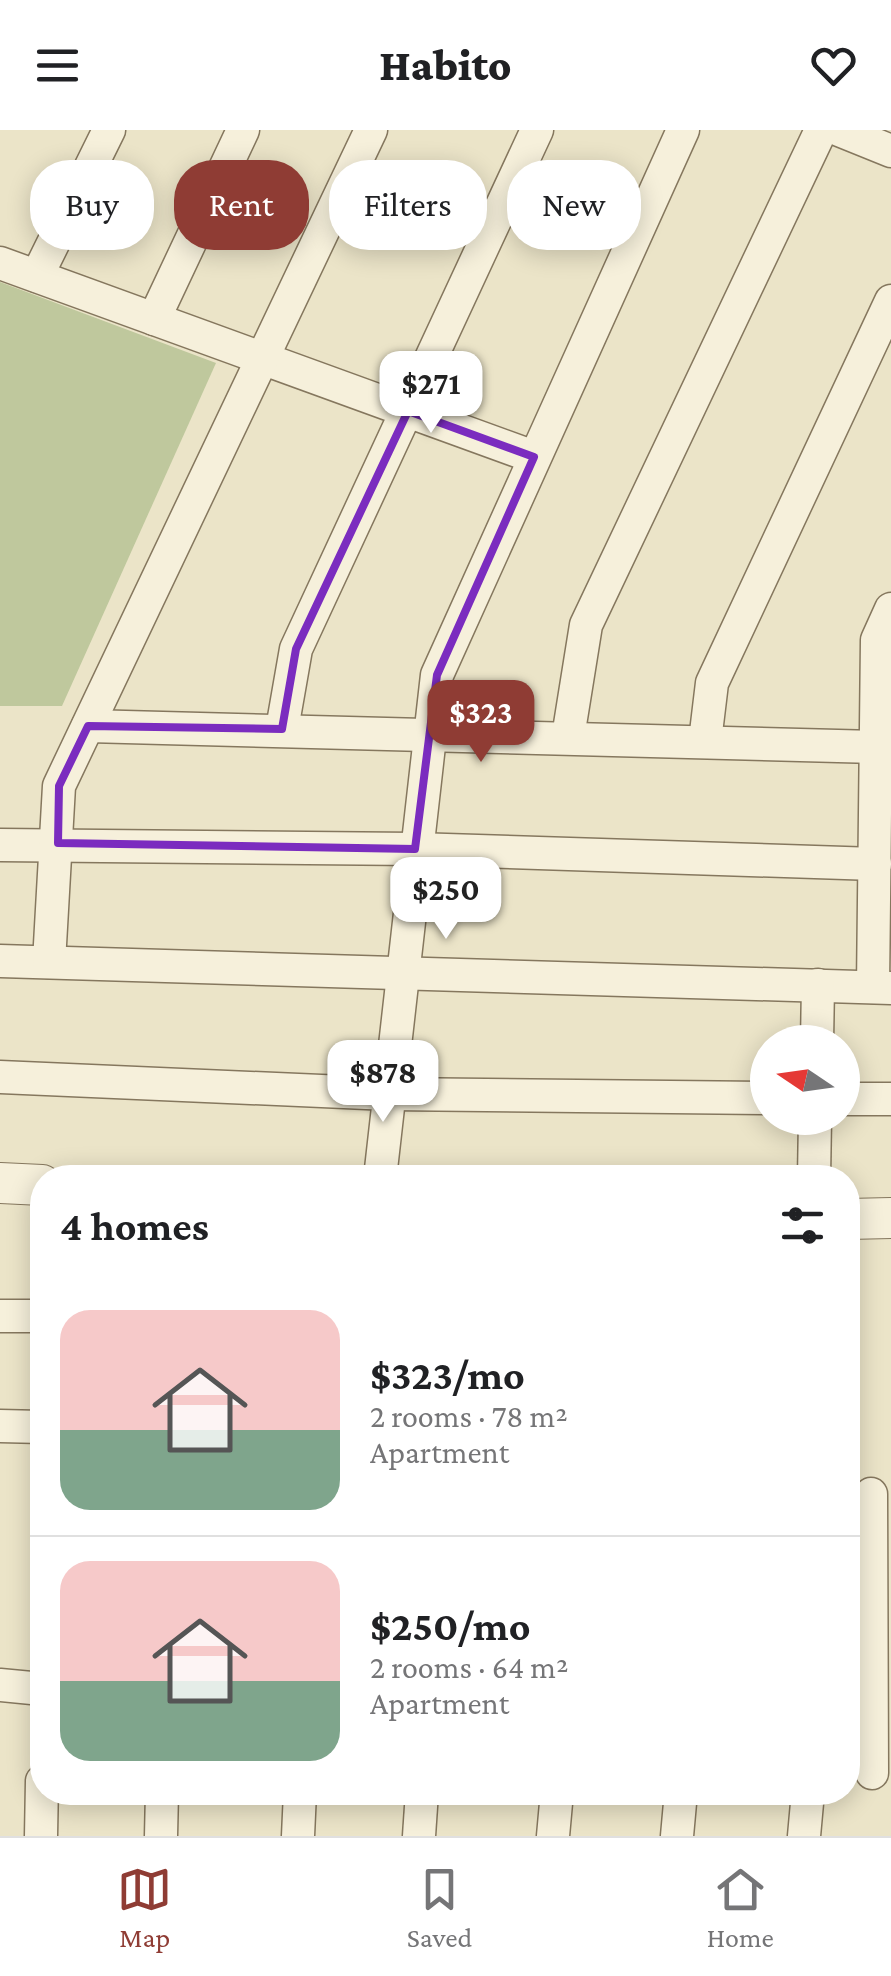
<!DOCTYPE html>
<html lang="en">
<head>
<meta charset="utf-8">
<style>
  body { margin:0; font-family:"Crimson Pro",serif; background:#f2f2f2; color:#202124; height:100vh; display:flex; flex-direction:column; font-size:38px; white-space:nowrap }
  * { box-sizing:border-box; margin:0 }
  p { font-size:32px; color:#757577 }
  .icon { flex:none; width:55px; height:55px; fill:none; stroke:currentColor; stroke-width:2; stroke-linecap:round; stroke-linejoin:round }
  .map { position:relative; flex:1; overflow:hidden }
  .panel { position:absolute; left:30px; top:1035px; width:830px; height:640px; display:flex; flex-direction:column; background:#fff; border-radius:40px; box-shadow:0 5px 25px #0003 }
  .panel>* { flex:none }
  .top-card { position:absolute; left:30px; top:30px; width:832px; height:90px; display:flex; gap:20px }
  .needle { width:65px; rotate:283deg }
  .buttons { position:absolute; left:750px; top:895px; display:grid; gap:20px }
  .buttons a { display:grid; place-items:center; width:110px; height:110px; border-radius:50%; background:#fff; box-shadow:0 5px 25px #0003; font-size:50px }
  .price { position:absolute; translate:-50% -85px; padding:0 22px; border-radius:20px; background:#fff; color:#222; font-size:32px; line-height:65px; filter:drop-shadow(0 2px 5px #0008) }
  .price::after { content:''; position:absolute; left:50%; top:60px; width:30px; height:22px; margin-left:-15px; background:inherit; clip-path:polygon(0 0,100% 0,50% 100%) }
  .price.on { background:#8f3c34; color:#fff }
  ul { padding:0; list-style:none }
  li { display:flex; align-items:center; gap:30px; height:250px; padding:0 30px }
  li+li { border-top:2px solid #e0e0e0 }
  li span { display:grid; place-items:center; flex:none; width:280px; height:200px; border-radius:30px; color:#555 }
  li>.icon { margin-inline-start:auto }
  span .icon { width:120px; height:120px; fill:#fffc; stroke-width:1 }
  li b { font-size:42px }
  h2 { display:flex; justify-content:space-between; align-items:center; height:120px; padding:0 30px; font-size:42px }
  .tag { padding:0 35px; border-radius:40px; background:#fff; box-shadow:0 5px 25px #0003; font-size:35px; line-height:90px }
  .tag.on { background:#8f3c34; color:#fff }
  header { display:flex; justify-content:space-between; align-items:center; height:130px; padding:0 30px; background:#fff; font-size:45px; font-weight:800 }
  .tab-bar { display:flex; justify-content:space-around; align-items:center; height:140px; border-top:2px solid #e0e0e0; background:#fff; font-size:28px; color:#757577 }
  .tab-bar a { display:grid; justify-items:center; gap:5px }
  .tab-bar .on { color:#8f3c34 }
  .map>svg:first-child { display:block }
  .green { fill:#bfc89d }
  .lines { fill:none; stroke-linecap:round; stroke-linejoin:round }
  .minor-casing { stroke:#85775e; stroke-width:35 }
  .tertiary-casing { stroke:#85775e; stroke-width:42 }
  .minor { stroke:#f6f0db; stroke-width:32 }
  .tertiary { stroke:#f6f0db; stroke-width:40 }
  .marked { fill:none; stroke:#7b2cbf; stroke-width:8; stroke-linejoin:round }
</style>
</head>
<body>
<header><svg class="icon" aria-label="menu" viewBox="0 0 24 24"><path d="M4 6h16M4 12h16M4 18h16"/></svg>Habito<svg class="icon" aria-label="heart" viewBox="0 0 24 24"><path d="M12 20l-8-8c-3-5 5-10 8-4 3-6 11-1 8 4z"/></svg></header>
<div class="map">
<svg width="891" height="1706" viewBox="0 0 891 1706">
  <rect width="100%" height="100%" fill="#ebe4c8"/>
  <!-- green -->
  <path class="green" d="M0,152L216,233L62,576H0Z"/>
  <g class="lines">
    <!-- minor casing -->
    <g class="minor-casing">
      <g id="minor">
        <path d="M839,0L891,21"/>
        <path d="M0,133L534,327"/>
        <path d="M37,146L109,0"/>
        <path d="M154,189L243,0"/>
        <path d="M88,596L876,617"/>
        <path d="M282,599L296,519L537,0"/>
        <path d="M568,607L586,495L821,0"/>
        <path d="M705,611L712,553L891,171"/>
        <path d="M0,715L415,719L875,734"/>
        <path d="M0,831L891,858"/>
        <path d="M49,832L59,656L371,0"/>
        <path d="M873,857L877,510L891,479"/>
        <path d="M817,912L818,855"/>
        <path d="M0,947L389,964L768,968"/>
        <path d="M842,969H891"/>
        <path d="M380,1048L437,545L683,0"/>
        <path d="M814,1048L815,988"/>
        <path d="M0,1186H42"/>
        <path d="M0,1296L42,1297"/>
        <path d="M871,1364L872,1643"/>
        <path d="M0,1555L42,1559"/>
        <path d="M41,1706L42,1651"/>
        <path d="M161,1706L162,1662"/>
        <path d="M298,1706L300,1662"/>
        <path d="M419,1706L422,1662"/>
        <path d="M553,1706L557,1662"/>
        <path d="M677,1706L681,1662"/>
        <path d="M804,1706L808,1662"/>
      </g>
    </g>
    <!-- tertiary casing -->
    <g class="tertiary-casing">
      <g id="tertiary">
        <path d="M0,1053L42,1055"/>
        <path d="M848,1089L891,1088"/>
      </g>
    </g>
    <!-- minor -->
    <use href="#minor" class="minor"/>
    <!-- tertiary -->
    <use href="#tertiary" class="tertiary"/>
  </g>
  <!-- marked area -->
  <path class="marked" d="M408,281L534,327L437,545L415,719L58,713L59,656L88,596L282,599L296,519Z"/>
</svg>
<div class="buttons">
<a><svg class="needle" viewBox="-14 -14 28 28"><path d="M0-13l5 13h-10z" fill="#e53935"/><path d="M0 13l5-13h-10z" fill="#757577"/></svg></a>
</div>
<b class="price" style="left:431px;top:306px">$271</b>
<b class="price on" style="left:481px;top:635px">$323</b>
<b class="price" style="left:446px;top:812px">$250</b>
<b class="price" style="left:383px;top:995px">$878</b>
<div class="top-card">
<a class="tag">Buy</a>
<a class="tag on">Rent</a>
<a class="tag">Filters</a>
<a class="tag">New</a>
</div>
<section class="panel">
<h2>4 homes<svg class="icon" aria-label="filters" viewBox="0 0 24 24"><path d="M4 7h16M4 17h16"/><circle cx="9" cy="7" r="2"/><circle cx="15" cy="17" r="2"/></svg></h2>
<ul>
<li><span style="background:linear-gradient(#f6c9c9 60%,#7fa58c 0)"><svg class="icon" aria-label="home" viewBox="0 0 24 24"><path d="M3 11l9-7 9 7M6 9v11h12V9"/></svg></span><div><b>$323/mo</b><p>2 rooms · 78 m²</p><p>Apartment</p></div></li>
<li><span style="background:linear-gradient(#f6c9c9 60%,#7fa58c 0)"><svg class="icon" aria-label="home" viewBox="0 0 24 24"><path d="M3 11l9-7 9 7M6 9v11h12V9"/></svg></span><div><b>$250/mo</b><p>2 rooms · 64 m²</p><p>Apartment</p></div></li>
</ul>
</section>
</div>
<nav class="tab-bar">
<a class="on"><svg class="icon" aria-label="map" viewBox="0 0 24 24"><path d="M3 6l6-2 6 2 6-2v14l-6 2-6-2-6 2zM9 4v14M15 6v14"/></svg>Map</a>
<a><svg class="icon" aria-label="saved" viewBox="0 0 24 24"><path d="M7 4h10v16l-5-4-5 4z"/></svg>Saved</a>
<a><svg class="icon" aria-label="home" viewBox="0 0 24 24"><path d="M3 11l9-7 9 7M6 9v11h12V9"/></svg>Home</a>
</nav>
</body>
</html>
